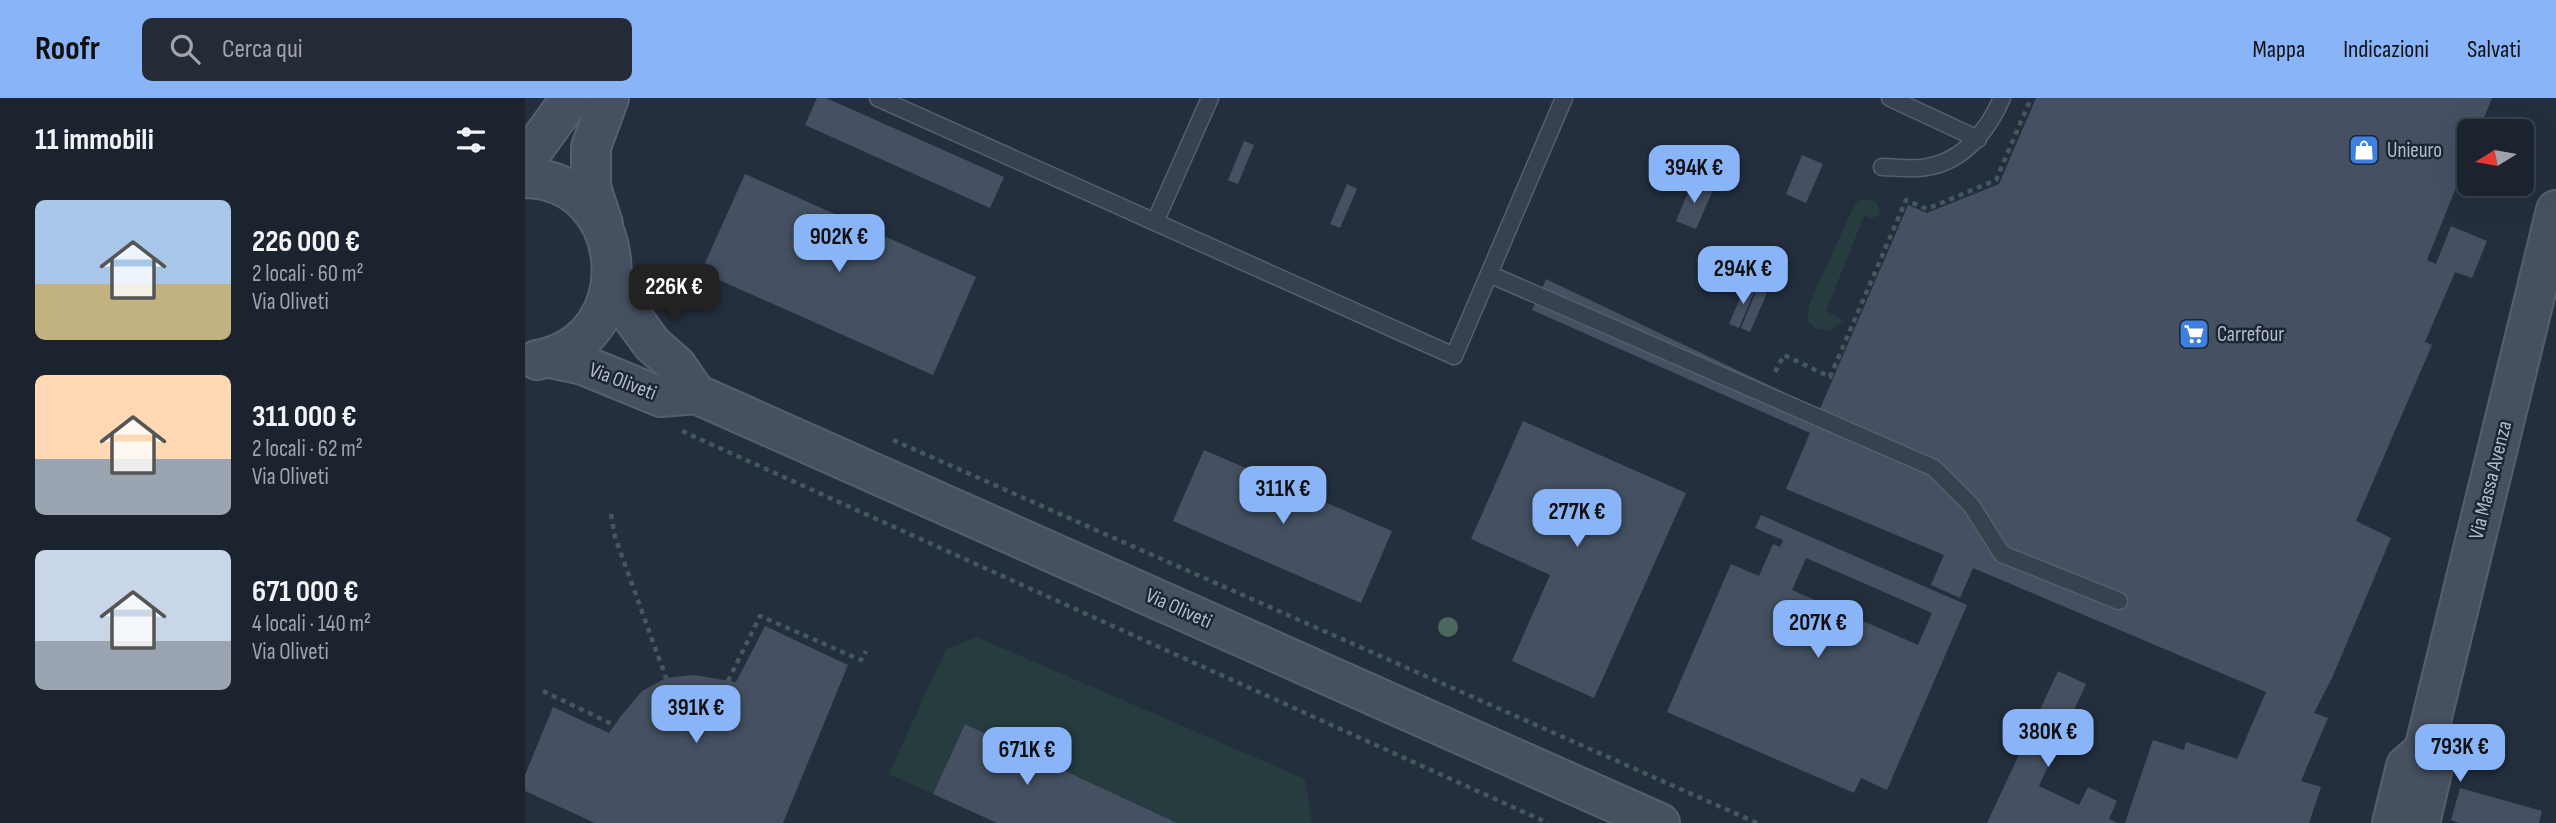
<!DOCTYPE html>
<html lang="it">
<head>
<meta charset="utf-8">
<style>
  body { margin:0; font-family:"Sofia Sans Condensed",sans-serif; background:#242b36; color:#f1f3f6; height:100vh; display:flex; flex-direction:column; font-size:26px; white-space:nowrap }
  * { box-sizing:border-box; margin:0 }
  p { font-size:23px; color:#a0a4aa }
  .icon { flex:none; width:38px; height:38px; fill:none; stroke:currentColor; stroke-width:2; stroke-linecap:round; stroke-linejoin:round }
  .map { position:relative; flex:1; overflow:hidden }
  .panel { display:flex; flex-direction:column; background:#1b232e; width:525px }
  .panel>* { flex:none }
  .needle { width:46px; rotate:259deg }
  .tools { position:absolute; left:1932px; top:21px; display:grid; gap:14px }
  .tools a { display:grid; place-items:center; width:77px; height:77px; border-radius:10px; background:#1b232e; box-shadow:0 7px 28px #0002,0 0 0 2px #39404a; font-size:35px }
  .price { position:absolute; translate:-50% -60px; padding:0 16px; border-radius:14px; background:#8ab4f8; color:#111; font-size:23px; line-height:46px; filter:drop-shadow(0 2px 4px #0008) }
  .price::after { content:''; position:absolute; left:50%; top:42px; width:21px; height:16px; margin-left:-10px; background:inherit; clip-path:polygon(0 0,100% 0,50% 100%) }
  .price.selected { background:#222; color:#fff }
  ul { padding:0; list-style:none }
  li { display:flex; align-items:center; gap:21px; height:175px; padding:0 35px }
  li span { display:grid; place-items:center; flex:none; width:196px; height:140px; border-radius:10px; color:#555 }
  li>.icon { margin-inline-start:auto }
  span .icon { width:84px; height:84px; fill:#fffc; stroke-width:1 }
  li b { font-size:30px }
  h2 { display:flex; justify-content:space-between; align-items:center; height:84px; padding:0 35px; font-size:30px }
  header { display:flex; align-items:center; gap:42px; box-sizing:border-box; height:98px; padding:0 35px; background:#8ab4f8; color:#111 }
  header strong { font-size:33px }
  nav { display:flex; gap:38px; margin-inline-start:auto; font-size:24px }
  .search { width:490px; height:63px; background:#242b36; display:flex; align-items:center; gap:18px; box-sizing:border-box; padding:0 24px; border-radius:10px; color:#a0a4aa; font-size:26px }
  main { display:flex; flex:1; min-height:0 }
  .map>svg:first-child { display:block }
  .green { fill:#263c3f }
  .building { fill:#455162; fill-rule:evenodd }
  .lines { fill:none; stroke-linecap:round; stroke-linejoin:round }
  .lane-casing { stroke:#565f6c; stroke-width:19 }
  .secondary-casing { stroke:#565f6c; stroke-width:42 }
  .path { stroke:#44595c; stroke-width:4.5; stroke-dasharray:5 5; stroke-linecap:butt }
  .lane { stroke:#38414e; stroke-width:16 }
  .secondary { stroke:#465061; stroke-width:38 }
  .tree { fill:#4b6a5d }
  .labels { text-anchor:middle; stroke-width:5; stroke-linejoin:round; paint-order:stroke }
  .poi-label { font-size:21px; fill:#b4bcc9; stroke:#1d2633; text-anchor:start }
  .street-label { font-size:21px; fill:#b4bcc9; stroke:#1d2633 }
</style>
</head>
<body>
<header>
<strong>Roofr</strong>
<div class="search"><svg class="icon" aria-label="search" viewBox="0 0 24 24"><circle cx="10" cy="10" r="6"/><path d="M15 15l6 6"/></svg>Cerca qui</div>
<nav><a>Mappa</a><a>Indicazioni</a><a>Salvati</a></nav>
</header>
<main>
<section class="panel">
<h2>11 immobili<svg class="icon" aria-label="filters" viewBox="0 0 24 24"><path d="M4 7h16M4 17h16"/><circle cx="9" cy="7" r="2"/><circle cx="15" cy="17" r="2"/></svg></h2>
<ul>
<li><span style="background:linear-gradient(#a9c7e8 60%,#c2b280 0)"><svg class="icon" aria-label="home" viewBox="0 0 24 24"><path d="M3 11l9-7 9 7M6 9v11h12V9"/></svg></span><div><b>226 000 €</b><p>2 locali · 60 m²</p><p>Via Oliveti</p></div></li>
<li><span style="background:linear-gradient(#ffd9b3 60%,#9aa5b1 0)"><svg class="icon" aria-label="home" viewBox="0 0 24 24"><path d="M3 11l9-7 9 7M6 9v11h12V9"/></svg></span><div><b>311 000 €</b><p>2 locali · 62 m²</p><p>Via Oliveti</p></div></li>
<li><span style="background:linear-gradient(#c9d6e8 65%,#9aa5b1 0)"><svg class="icon" aria-label="home" viewBox="0 0 24 24"><path d="M3 11l9-7 9 7M6 9v11h12V9"/></svg></span><div><b>671 000 €</b><p>4 locali · 140 m²</p><p>Via Oliveti</p></div></li>
</ul>
</section>
<div class="map">
<svg width="2031" height="725" viewBox="0 0 2031 725">
  <rect width="100%" height="100%" fill="#242f3e"/>
  <!-- green -->
  <g class="green">
    <path d="M1338,101L1351,104L1355,113L1353,118L1346,120L1339,118L1301,213L1318,223L1303,233L1290,230L1283,223L1284,207L1327,112L1332,104Z"/>
    <path d="M452,539L780,681L787,725H652L508,658L512,647L493,638L487,648L440,626L408,696L364,676L421,551Z"/>
  </g>
  <!-- building -->
  <g class="building">
    <path d="M292,0H301L479,79L465,110L280,27Z"/>
    <path d="M1511,0H1967L1954,33H1944V57L1902,162L1911,166L1926,128L1962,143L1947,180L1930,174L1900,244L1907,247L1831,423L1866,440L1807,580L1789,615L1803,620L1776,683L1796,689L1784,725H1600L1628,642L1659,652L1661,644L1712,661L1741,594L1448,470L1435,500L1406,487L1419,457L1261,391L1285,335L1007,212L1021,181L1294,311L1288,327L1383,107L1402,115L1474,86Z"/>
    <path d="M719,43L729,47L713,86L703,82Z"/>
    <path d="M1277,57L1298,66L1281,105L1261,96Z"/>
    <path d="M220,76L451,179L408,277L176,174Z"/>
    <path d="M1168,83L1188,92L1171,131L1151,123Z"/>
    <path d="M822,86L832,91L815,130L805,126Z"/>
    <path d="M1221,186L1231,190L1214,230L1204,226Z"/>
    <path d="M1232,191L1242,195L1225,234L1216,230Z"/>
    <path d="M998,323L1161,395L1069,600L987,563L1025,477L946,441Z"/>
    <path d="M679,352L867,433L836,505L648,423Z"/>
    <path d="M1236,417L1442,507L1362,692L1336,680L1329,695L1142,614L1206,466L1234,478L1248,446L1255,449L1258,442L1230,430ZM1281,460L1407,515L1393,547L1267,492Z"/>
    <path d="M240,528L323,567L258,725H70L0,693V677L28,609L84,635L96,618L117,593L141,580L169,577L211,584Z"/>
    <path d="M1533,573L1561,586L1514,688L1554,707L1563,689L1592,703L1584,721L1593,725H1462Z"/>
    <path d="M440,626L487,648L492,638L513,647L508,658L652,725H472L408,696Z"/>
    <path d="M1935,690L2017,713L2014,725H1935L1926,722Z"/>
  </g>
  <g class="lines">
    <!-- lane casing -->
    <g class="lane-casing">
      <g id="lane">
        <path d="M353,0L929,258L1039,0"/>
        <path d="M1365,0L1453,41"/>
        <path d="M1357,69C1371,69 1388,72 1402,69C1438,63 1463,33 1477,0"/>
        <path d="M630,124L685,0"/>
        <path d="M964,176L1409,370L1446,407L1477,456L1594,503"/>
      </g>
    </g>
    <!-- secondary casing -->
    <g class="secondary-casing">
      <g id="secondary">
        <path d="M0,57L9,51L46,0"/>
        <path d="M0,80C106,81 120,243 12,262"/>
        <path d="M78,126L66,89V49L84,0"/>
        <path d="M88,178L108,220L127,246L151,267L171,296"/>
        <path d="M25,260L58,267L136,299L171,296L1135,725"/>
        <path d="M1867,725L1881,668L1899,652L2031,112"/>
        <path d="M1895,725L1907,674L1899,652"/>
      </g>
    </g>
    <!-- path -->
    <g class="path">
      <path d="M1250,274L1259,257L1305,279L1381,102L1402,111L1471,82L1506,0"/>
      <path d="M157,333L1023,725"/>
      <path d="M368,342L1232,725"/>
      <path d="M86,416L90,439L141,580"/>
      <path d="M203,583L235,518L336,562L341,553"/>
      <path d="M18,593L89,627"/>
    </g>
    <!-- lane -->
    <use href="#lane" class="lane"/>
    <!-- secondary -->
    <use href="#secondary" class="secondary"/>
  </g>
  <!-- trees -->
  <circle class="tree" cx="923" cy="529" r="10"/>
  <!-- icons -->
  <defs>
    <g id="shop-square" transform="scale(1.575)"><rect x="-9" y="-9" width="18" height="18" rx="4" fill="#3f7fe0" stroke="#1d2633"/><path d="M-5-2.5h2.3a2.7 3.5 0 0 1 5.4 0H5L5.5 6h-11ZM-1.5-2.5h3a1.5 2.3 0 0 0-3 0Z" fill="#fff"/></g>
    <g id="supermarket-square" transform="scale(1.575)"><rect x="-9" y="-9" width="18" height="18" rx="4" fill="#3f7fe0" stroke="#1d2633"/><path d="M-6-5.5h2.5l.6 2H6L4.5 2H-2.5L-4.4-4H-6ZM-1.5 3.2a1.3 1.3 0 1 0 .1 0ZM3 3.2a1.3 1.3 0 1 0 .1 0Z" fill="#fff"/></g>
  </defs>
  <g fill-rule="evenodd">
    <use href="#shop-square" x="1839" y="52"/>
    <use href="#supermarket-square" x="1669" y="236"/>
  </g>
  <g class="labels">
    <!-- poi labels -->
    <g class="poi-label">
      <text x="1862" y="59">Unieuro</text>
      <text x="1692" y="243">Carrefour</text>
    </g>
    <!-- street labels -->
    <g class="street-label">
      <text transform="translate(98 283) rotate(21)" y="7">Via Oliveti</text>
      <text transform="translate(1965 382) rotate(-76)" y="7">Via Massa Avenza</text>
      <text transform="translate(654 510) rotate(24)" y="7">Via Oliveti</text>
    </g>
  </g>
</svg>
<div class="tools">
<a><svg class="needle" viewBox="-14 -14 28 28"><path d="M0-13l5 13h-10z" fill="#e53935"/><path d="M0 13l5-13h-10z" fill="#a0a4aa"/></svg></a>
</div>
<b class="price" style="left:1169px;top:107px">394K €</b>
<b class="price" style="left:314px;top:176px">902K €</b>
<b class="price" style="left:1218px;top:208px">294K €</b>
<b class="price selected" style="left:149px;top:226px">226K €</b>
<b class="price" style="left:758px;top:428px">311K €</b>
<b class="price" style="left:1052px;top:451px">277K €</b>
<b class="price" style="left:1293px;top:562px">207K €</b>
<b class="price" style="left:171px;top:647px">391K €</b>
<b class="price" style="left:1523px;top:671px">380K €</b>
<b class="price" style="left:1935px;top:686px">793K €</b>
<b class="price" style="left:502px;top:689px">671K €</b>
</div>
</main>
</body>
</html>
